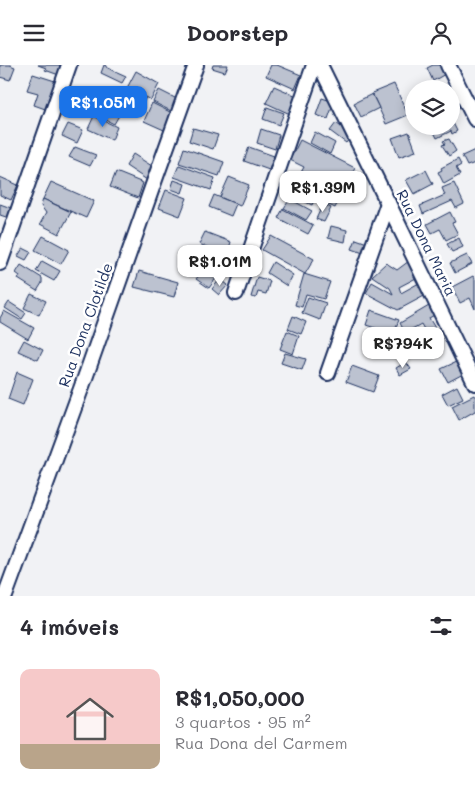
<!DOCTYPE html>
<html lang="pt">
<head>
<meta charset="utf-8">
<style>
  body { margin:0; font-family:Mali,sans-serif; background:#f7f7f7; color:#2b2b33; height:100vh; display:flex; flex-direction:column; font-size:19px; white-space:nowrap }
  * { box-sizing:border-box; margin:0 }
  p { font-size:16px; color:#7c7c81 }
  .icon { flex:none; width:28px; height:28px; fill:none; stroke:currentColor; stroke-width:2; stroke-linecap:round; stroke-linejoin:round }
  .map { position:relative; height:531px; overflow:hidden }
  .sheet { display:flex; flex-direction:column; background:#fff; flex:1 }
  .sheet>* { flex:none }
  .tools { position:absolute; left:405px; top:15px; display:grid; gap:10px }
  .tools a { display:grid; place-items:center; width:55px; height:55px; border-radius:50%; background:#fff; box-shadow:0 2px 12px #0003; font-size:25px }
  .price { position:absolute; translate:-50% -42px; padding:0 11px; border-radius:10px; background:#fff; color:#222; font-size:16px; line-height:32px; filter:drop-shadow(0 1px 2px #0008) }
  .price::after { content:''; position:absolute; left:50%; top:30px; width:15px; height:11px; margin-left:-8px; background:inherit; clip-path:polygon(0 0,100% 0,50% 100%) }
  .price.active { background:#1a73e8; color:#fff }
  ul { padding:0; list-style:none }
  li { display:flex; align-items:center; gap:15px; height:125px; padding:0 20px }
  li+li { border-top:1px solid #e1e1e2 }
  li span { display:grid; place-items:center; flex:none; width:140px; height:100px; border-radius:10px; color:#555 }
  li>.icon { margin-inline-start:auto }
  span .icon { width:60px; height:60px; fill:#fffc; stroke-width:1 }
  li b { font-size:21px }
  h2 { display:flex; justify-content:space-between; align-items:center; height:60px; padding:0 20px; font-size:21px }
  header { display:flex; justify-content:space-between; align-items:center; height:65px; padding:0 20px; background:#fff; font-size:22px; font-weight:700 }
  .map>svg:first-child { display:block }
  .building { fill:#bcc2d0; stroke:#1b2f5e }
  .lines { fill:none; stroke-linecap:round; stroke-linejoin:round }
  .minor-casing { stroke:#1b2f5e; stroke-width:18 }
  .minor { stroke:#fff; stroke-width:14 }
  .labels { text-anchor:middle; stroke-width:5; stroke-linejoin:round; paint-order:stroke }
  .street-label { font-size:15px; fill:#1b2f5e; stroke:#fff }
</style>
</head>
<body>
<header><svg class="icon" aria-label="menu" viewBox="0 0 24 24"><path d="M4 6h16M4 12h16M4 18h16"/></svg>Doorstep<svg class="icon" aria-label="person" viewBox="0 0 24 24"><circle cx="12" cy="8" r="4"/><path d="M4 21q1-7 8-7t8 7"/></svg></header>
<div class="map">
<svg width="475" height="531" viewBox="0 0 475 531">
  <rect width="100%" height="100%" fill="#f1f2f5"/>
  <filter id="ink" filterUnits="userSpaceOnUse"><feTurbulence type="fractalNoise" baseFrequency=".02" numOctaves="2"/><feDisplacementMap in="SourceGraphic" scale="10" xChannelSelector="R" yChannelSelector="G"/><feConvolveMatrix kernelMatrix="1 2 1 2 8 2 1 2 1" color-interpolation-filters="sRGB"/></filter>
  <g filter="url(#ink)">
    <!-- building -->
    <g class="building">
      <path d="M0,0H10L15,2L10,15L0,12Z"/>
      <path d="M38,0H63L59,10L45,5L46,3Z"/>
      <path d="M104,0H106V2L126,11L122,18L101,8Z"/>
      <path d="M213,0H228L225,7L212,3Z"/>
      <path d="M271,0H277L301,10L295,24L266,11Z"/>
      <path d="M433,0H443L447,8L433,16L427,3Z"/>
      <path d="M136,6L159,19L151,35L146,32L142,40L130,33L133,27L127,23Z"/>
      <path d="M33,9L55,16L52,27L54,28L48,45L34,40L38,28L27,25Z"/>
      <path d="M394,19L408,50L386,59L372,28Z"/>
      <path d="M274,21L297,31L290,49L266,38Z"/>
      <path d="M159,25L179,35L173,47L153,37Z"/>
      <path d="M372,29L379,43L361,52L354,38Z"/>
      <path d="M89,30L121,47L114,59L83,43Z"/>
      <path d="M460,30L464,39L451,45V34Z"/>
      <path d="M322,33L334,37L328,54L316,50Z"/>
      <path d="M152,38L172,48L164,65L144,56Z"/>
      <path d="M267,42L284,48L279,60L263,54Z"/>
      <path d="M94,51L117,62L112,75L88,64Z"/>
      <path d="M451,54L457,66L452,69L451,66L437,73L431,61H451Z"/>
      <path d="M336,58L352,70L346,78L330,66Z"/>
      <path d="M68,59L83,65L77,78L62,71Z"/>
      <path d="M193,63L218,70L213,84L189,76Z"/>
      <path d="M261,64L279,70L275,84L257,78Z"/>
      <path d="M315,67L335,78L330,89L310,78Z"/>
      <path d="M409,67L416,86L399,92L392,73Z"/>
      <path d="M449,74L456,86L449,91L442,80L445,79L443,76Z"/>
      <path d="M300,75L355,103L335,143L325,138L326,136L294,120L304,102L290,95Z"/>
      <path d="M75,82L96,90L90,101L69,92Z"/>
      <path d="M249,82L274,91L269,105L244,96Z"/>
      <path d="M184,83L224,97L219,111L179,98Z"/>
      <path d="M475,85V98L467,101L462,91Z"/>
      <path d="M133,89L155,103L147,115L126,101Z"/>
      <path d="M458,94L461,100L456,103L460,110L444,119L438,107L442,105L441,103Z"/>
      <path d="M179,100L215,113L211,125L174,112Z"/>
      <path d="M426,105L433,119L414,129L406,115Z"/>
      <path d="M116,107L143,118L138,133L110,122Z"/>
      <path d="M0,112L18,120L11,135L0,130Z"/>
      <path d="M229,112L249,120L240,141L220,132Z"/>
      <path d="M174,115L185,119L182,128L171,124Z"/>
      <path d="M51,117L94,136L86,153L43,134Z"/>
      <path d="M293,118L317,129L312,140L288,129Z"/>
      <path d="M454,118L464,139L456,143L452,136L423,149L420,141L445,130L442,123Z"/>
      <path d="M166,125L187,133L180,151L159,143Z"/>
      <path d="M214,130L236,139L231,151L209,142Z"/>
      <path d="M43,134L71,147L59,169L40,159L46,148L41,141Z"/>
      <path d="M290,134L312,146L306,155L284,143Z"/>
      <path d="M0,139L14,144L12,154L0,150Z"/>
      <path d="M323,139L331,143L324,157L316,154Z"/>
      <path d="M283,144L313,160L308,169L278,153Z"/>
      <path d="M450,147L455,157L452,158L458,169L446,175L440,164L432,168L427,159Z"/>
      <path d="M331,161L347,165L345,177L328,173Z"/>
      <path d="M205,167L231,177L227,190L199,179Z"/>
      <path d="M43,171L69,185L61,199L35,185Z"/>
      <path d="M271,171L314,194L305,209L262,185Z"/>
      <path d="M459,173L463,182L452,187L447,179Z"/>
      <path d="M356,174L370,179L366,189L352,184Z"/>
      <path d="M23,183L31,187L26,195L18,191Z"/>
      <path d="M467,190L472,199L455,208L450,198Z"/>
      <path d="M42,196L60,206L54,216L36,206Z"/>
      <path d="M409,196L418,212L399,222L401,228L419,218L426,230L398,245L366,228L372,217L393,229L390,223L372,211L386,198L397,205Z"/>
      <path d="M273,197L293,210L287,221L267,208Z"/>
      <path d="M21,200L42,213V218L37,226L18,214L20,211L16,208Z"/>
      <path d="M205,203L217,212L209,223L196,214Z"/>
      <path d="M139,206L178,217L174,232L134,222Z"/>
      <path d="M304,209L330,217L324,234L306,229L302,242L295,240Z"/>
      <path d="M473,211L475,214V244L470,233L460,238L452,222Z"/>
      <path d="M257,212L270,216L266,229L258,227L256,233L251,232Z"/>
      <path d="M220,214L228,220L219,230L212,224Z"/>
      <path d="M31,229L46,236L39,250L24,243Z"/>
      <path d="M308,232L326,238L320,255L302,248Z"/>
      <path d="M9,237L26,248L22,254L5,243Z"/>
      <path d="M434,238L440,247L429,253L435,263L426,268L421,259L405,268L400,258Z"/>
      <path d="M371,245L399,255L393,269L366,260Z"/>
      <path d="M4,246L34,263L28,274L0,257V253Z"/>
      <path d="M293,251L306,257L301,269L288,264Z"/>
      <path d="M287,266L299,271L293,289L280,284Z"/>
      <path d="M24,275L43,285L38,295L18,286Z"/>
      <path d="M285,288L306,294L302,305L281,298Z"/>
      <path d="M458,296L465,308L448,317L441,304Z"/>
      <path d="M406,297L411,304L400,310L396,303Z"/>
      <path d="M352,301L379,311L373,327L346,317Z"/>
      <path d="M17,307L33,314L23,340L8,334Z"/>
      <path d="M457,321L463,333L448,340L442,329Z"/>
      <path d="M474,330L475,332V346L459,355L452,341Z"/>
    </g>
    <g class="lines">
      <!-- minor casing -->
      <g class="minor-casing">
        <g id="minor">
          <path d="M320,0L388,138L475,318"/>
          <path d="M448,0L475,54"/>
          <path d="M0,198L69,0"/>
          <path d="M236,228L314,0"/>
          <path d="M328,308L388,138"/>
          <path d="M5,531L85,313L153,120L196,0"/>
        </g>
      </g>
      <!-- minor -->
      <use href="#minor" class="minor"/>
    </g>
  </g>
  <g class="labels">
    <!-- street labels -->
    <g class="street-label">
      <text transform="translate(426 178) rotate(64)" y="5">Rua Dona Maria</text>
      <text transform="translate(86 260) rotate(-70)" y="5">Rua Dona Clotilde</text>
    </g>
  </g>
</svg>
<div class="tools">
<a><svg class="icon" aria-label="layers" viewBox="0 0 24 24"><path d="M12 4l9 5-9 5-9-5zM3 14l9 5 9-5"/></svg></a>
</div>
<b class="price active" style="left:103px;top:63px">R$1.05M</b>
<b class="price" style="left:323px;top:148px">R$1.39M</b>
<b class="price" style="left:220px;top:222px">R$1.01M</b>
<b class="price" style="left:403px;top:304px">R$794K</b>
</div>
<section class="sheet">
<h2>4 imóveis<svg class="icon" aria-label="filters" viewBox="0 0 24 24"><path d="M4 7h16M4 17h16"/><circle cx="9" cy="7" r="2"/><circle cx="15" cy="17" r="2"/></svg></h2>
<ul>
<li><span style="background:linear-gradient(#f6c9c9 75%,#b9a48a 0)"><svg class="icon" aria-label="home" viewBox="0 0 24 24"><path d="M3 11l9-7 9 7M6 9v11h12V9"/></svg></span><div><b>R$1,050,000</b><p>3 quartos · 95 m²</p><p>Rua Dona del Carmem</p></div></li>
</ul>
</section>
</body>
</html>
